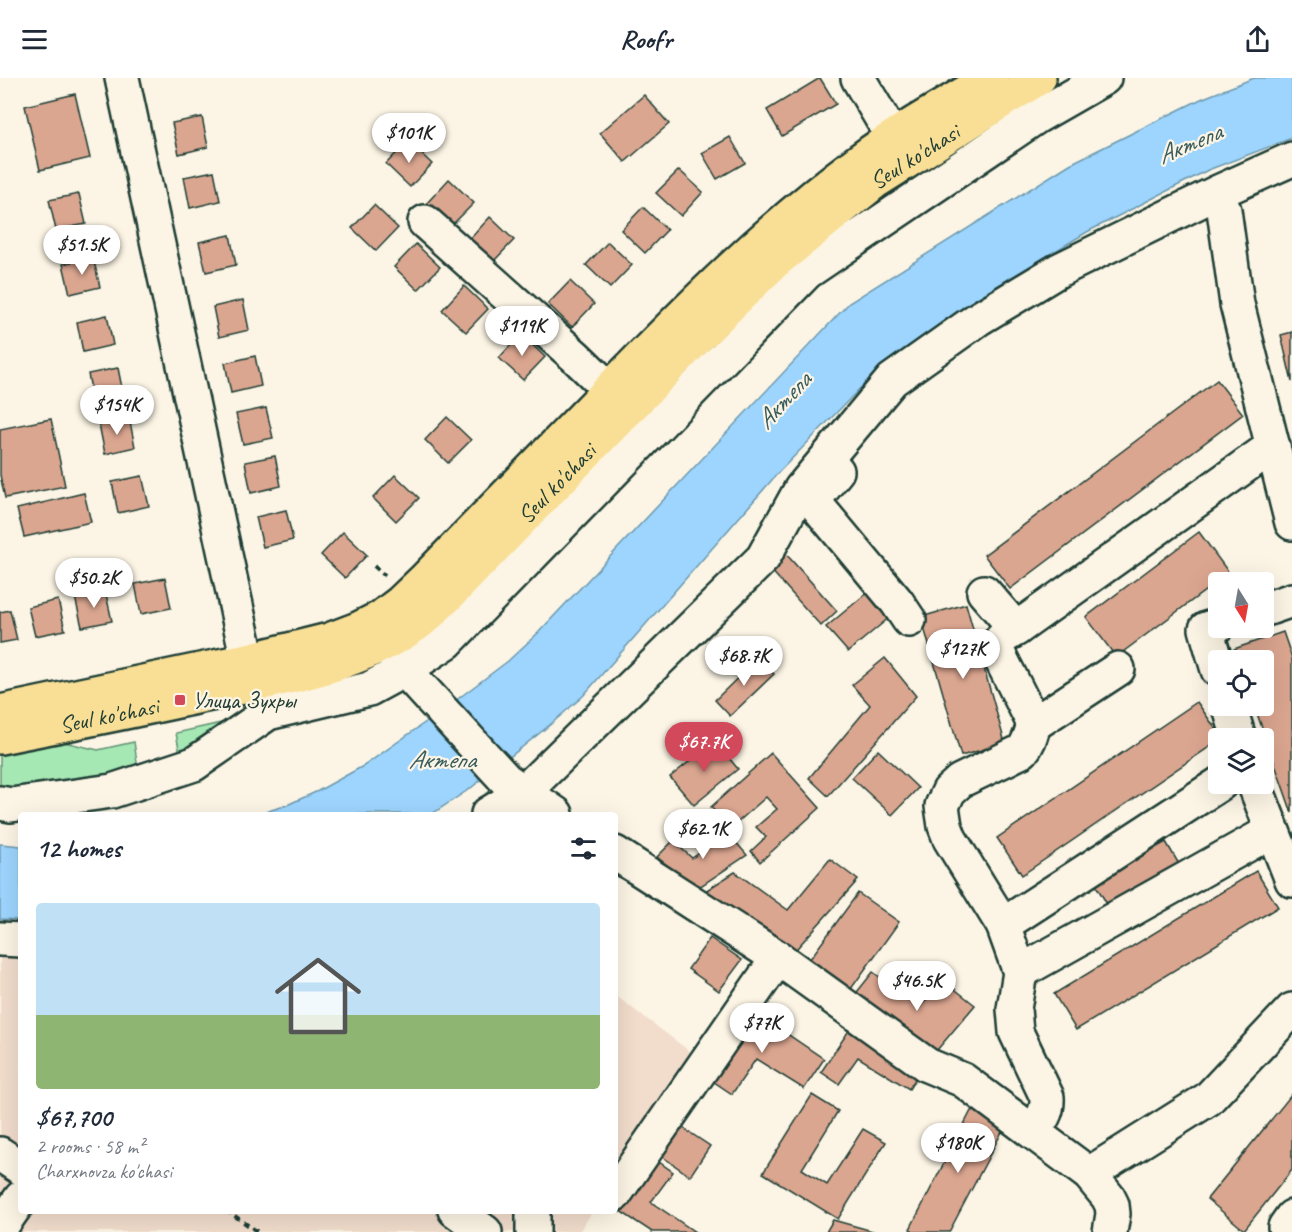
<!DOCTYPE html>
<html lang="en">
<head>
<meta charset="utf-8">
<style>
  body { margin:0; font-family:Caveat,sans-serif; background:#f6f6f7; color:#1f2937; height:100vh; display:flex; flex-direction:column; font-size:22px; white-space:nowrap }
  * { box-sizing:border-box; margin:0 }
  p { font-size:20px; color:#747a83 }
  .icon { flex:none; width:33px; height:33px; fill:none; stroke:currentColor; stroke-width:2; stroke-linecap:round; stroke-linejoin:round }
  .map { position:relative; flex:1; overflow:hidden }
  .details { position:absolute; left:18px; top:734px; width:600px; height:402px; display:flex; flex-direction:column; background:#fff; border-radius:6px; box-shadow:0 6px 24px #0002 }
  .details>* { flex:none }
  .needle { width:39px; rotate:169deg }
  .controls { position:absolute; left:1208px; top:494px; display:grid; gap:12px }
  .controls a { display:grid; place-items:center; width:66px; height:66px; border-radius:6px; background:#fff; box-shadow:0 6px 24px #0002; font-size:30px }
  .price { position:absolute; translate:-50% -51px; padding:0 14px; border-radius:21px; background:#fff; color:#222; font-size:20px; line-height:39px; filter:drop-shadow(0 2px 3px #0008) }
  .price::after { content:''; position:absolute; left:50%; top:36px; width:18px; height:14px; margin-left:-9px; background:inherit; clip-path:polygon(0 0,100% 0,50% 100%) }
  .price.active { background:#d1495b; color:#fff }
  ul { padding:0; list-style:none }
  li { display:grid; align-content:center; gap:12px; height:318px; padding:0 18px }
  li span { display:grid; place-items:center; height:186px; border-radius:6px; color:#555 }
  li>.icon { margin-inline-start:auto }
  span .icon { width:108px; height:108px; fill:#fffc; stroke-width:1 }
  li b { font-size:26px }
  h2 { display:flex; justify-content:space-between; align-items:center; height:72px; padding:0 18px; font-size:26px }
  header { display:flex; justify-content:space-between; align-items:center; height:78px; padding:0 18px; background:#fff; font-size:27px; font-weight:700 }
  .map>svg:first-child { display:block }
  .built { fill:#f2ddcc }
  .green { fill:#a6e8b3; stroke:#629274; stroke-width:1.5 }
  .water { fill:#9ed5fe; stroke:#6b98ad; stroke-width:1.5 }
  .building { fill:#dba690; stroke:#1f3d34; stroke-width:1.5 }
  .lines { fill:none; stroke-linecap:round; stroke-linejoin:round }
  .minor-casing { stroke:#1f3d34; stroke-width:38 }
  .major-casing { stroke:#1f3d34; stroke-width:38 }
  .path { stroke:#1f3d34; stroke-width:4; stroke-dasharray:6 4.5; stroke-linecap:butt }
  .minor { stroke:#fcf5e5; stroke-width:33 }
  .major { stroke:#f9df96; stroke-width:33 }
  .poi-dot { fill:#d1495b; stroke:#fcf5e5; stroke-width:2 }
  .labels { text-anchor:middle; stroke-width:4.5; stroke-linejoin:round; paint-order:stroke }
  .street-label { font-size:24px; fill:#1f3d34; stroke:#fcf5e5 }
  .poi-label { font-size:24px; fill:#1f3d34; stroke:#fcf5e5; text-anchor:start }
  .water-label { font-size:26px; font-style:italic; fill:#385b5c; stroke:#fcf5e5 }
</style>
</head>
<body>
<header><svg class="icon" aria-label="menu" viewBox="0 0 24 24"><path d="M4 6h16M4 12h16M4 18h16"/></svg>Roofr<svg class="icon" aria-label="share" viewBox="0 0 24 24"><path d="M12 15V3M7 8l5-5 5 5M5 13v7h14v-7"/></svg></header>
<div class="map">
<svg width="1292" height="1154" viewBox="0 0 1292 1154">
  <rect width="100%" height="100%" fill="#fcf5e5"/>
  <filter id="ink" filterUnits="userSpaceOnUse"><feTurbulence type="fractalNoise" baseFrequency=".0167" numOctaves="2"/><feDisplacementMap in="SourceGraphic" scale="12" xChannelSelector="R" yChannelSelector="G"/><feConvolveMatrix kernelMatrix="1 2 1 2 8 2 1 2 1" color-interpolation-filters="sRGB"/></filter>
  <g filter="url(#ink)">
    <!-- built -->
    <g class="built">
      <path d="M21,875V1132L593,1133L579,1154H0V876Z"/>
      <path d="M615,917L692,975L615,1097Z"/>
    </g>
    <!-- green -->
    <g class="green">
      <path d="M221,645L224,656L181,681L176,655Z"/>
      <path d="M64,664L98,672L134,664L138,691L31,712L0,714V676Z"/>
    </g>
    <!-- water -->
    <g class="water">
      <path d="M1254,0H1292V60L1208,92L1087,154L974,222L871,299L778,395L583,618L551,646L471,710L432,736H259L287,727L318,713L365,687L447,629L508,583L538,555L849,225L1070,86L1201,21Z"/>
      <path d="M0,766L21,768V842L0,841Z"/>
    </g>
    <!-- building -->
    <g class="building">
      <path d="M820,0L836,26L782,58L767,32Z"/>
      <path d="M75,16L90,80L40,92L25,28Z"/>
      <path d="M644,17L669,46L625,84L600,55Z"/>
      <path d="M202,39L208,69L179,76L172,45Z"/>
      <path d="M730,59L745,85L717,101L702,75Z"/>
      <path d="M408,63L432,86L410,109L386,86Z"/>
      <path d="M679,92L703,114L681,138L656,115Z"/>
      <path d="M214,93L220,123L190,130L184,99Z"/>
      <path d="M449,101L474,125L451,148L427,125Z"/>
      <path d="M79,116L86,146L56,152L49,122Z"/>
      <path d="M374,127L398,150L376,173L352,150Z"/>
      <path d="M643,129L667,152L645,175L621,152Z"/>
      <path d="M490,139L514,162L492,185L468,163Z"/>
      <path d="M230,157L236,187L206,194L199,164Z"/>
      <path d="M608,164L632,187L610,210L586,187Z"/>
      <path d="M416,166L440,189L418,212L394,189Z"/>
      <path d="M93,179L100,209L70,216L63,186Z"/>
      <path d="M570,203L594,226L572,249L548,226Z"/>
      <path d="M464,208L488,231L466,254L442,232Z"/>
      <path d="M243,222L249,252L219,259L213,229Z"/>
      <path d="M107,237L113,267L83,274L77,244Z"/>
      <path d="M1292,254V304L1281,257Z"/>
      <path d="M521,256L545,279L523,302L499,280Z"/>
      <path d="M255,278L261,308L231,315L225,285Z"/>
      <path d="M118,290L124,320L94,327L88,296Z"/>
      <path d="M1217,302L1243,336L1010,511L984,477Z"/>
      <path d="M266,330L273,360L243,366L236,336Z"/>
      <path d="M129,339L135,369L105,376L99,346Z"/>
      <path d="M447,339L471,362L448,385L425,362Z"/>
      <path d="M51,341L65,408L5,420L0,397V351Z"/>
      <path d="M275,378L281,408L251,415L245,384Z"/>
      <path d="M395,397L419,420L396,443L373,420Z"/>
      <path d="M142,398L149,428L118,435L112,404Z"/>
      <path d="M84,415L91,444L24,459L17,431Z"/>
      <path d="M286,432L293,462L263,469L256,439Z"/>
      <path d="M343,454L367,477L345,500L321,477Z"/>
      <path d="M1199,454L1229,495L1116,579L1086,539Z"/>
      <path d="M786,476L837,533L821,548L770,491Z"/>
      <path d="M165,500L171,530L141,536L135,506Z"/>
      <path d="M105,512L112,543L82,549L75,519Z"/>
      <path d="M868,514L890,539L848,574L826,549Z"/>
      <path d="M58,522L65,552L35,558L28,529Z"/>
      <path d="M966,526L1005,665L961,678L921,539Z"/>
      <path d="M10,532L17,562L0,565V534Z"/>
      <path d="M1283,554L1292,580V735L1254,627H1263V582H1238L1234,571Z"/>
      <path d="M758,580L774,596L730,638L715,622Z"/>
      <path d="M885,580L916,618L828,718L809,700L870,627L852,607Z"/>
      <path d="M1197,624L1222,660H1218V663L1022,797L997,760Z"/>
      <path d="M715,663L738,691L694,727L670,699Z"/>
      <path d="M878,672L918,710L892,737L852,700Z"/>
      <path d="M771,675L820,730L760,784L751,773L766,759L756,749L777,731L766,719L730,751L711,729Z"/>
      <path d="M728,755L747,777L696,811L657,779L673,763L692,780Z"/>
      <path d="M1166,764L1183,793L1111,833L1094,804Z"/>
      <path d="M830,781L858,802L790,878L705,813L735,794L788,832Z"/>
      <path d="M1256,793L1278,829L1076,952L1054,916Z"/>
      <path d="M858,815L899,844L848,915L807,885Z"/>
      <path d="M710,860L742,882L719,913L688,891Z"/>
      <path d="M873,894L920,929L943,902L975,927L932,978L853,919Z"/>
      <path d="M749,930L824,981L804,1011L756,981L732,1016L704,997Z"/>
      <path d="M854,945L922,990L909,1011L858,979L839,1006L821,994Z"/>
      <path d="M1292,1016V1092L1244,1152L1207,1121Z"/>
      <path d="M812,1017L838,1033L802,1091L827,1107L863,1051L886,1064L838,1141L763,1095Z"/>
      <path d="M972,1031L1005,1048L949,1154H915L910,1151Z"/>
      <path d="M677,1046L710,1068L690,1098L657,1075Z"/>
      <path d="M652,1079L673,1094L651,1124L695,1154H652L617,1131Z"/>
      <path d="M833,1142L876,1154H826Z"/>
    </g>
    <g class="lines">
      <!-- minor casing -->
      <g class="minor-casing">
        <g id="minor">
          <path d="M122,0L253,606"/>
          <path d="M858,0L907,83"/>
          <path d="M1224,132L1237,226L1292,445"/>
          <path d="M425,144L576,279L609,311"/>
          <path d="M837,393L813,423L897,524L909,542"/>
          <path d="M984,514L1016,551L1273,368"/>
          <path d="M1263,532L1292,522"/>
          <path d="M1218,547L1206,551L1218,592"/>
          <path d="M1016,551C1005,558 999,559 997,573L1034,646C1031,656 1029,665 1022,673L960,703L949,713L942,728L945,748L950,761L1003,847L1012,872L1020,894L1014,931L1016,954L1047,1019C1048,1034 1042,1042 1032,1052"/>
          <path d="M394,575L412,600L506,702L556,736"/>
          <path d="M1229,627L1239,660"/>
          <path d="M1034,646L1118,591"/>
          <path d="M1254,705L1292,802"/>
          <path d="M0,725L11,727L112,713L194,686L268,635L369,611L406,591L447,564L807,194L1036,39L1104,0"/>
          <path d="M488,736L524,714L763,480L801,411L892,302L978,241L1059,192L1218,114L1292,81"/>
          <path d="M615,775L778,880L927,987L963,1002L1089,1096L1108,1119L1112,1127L1113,1136L1110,1154"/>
          <path d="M1003,847L1221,705"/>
          <path d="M0,861L21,862"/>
          <path d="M1020,894L1261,759L1272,754"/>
          <path d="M0,1076L21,1090"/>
          <path d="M1089,1096L1208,1021L1292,932"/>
          <path d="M615,1116L778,880"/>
          <path d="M455,1132L485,1154"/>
          <path d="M1285,1149L1292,1139"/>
          <path d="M0,1150L21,1120"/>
          <path d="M533,1154V1132"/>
        </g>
      </g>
      <!-- major casing -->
      <g class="major-casing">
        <g id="major">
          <path d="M0,634L248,582L329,562L358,551L380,540L401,524L424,502C485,439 546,377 607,314C687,231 768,150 860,82C902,51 947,26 991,0"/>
          <path id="s1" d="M0,659C67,646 134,633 201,618C274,602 353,591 416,547C427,540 436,529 446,520L701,256L774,185L876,103L1039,0"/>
        </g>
      </g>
      <!-- path -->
      <g class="path">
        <path d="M374,488L385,498"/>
        <path d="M226,1132L258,1154"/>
      </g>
      <!-- minor -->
      <use href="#minor" class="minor"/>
      <!-- major -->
      <use href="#major" class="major"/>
    </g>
  </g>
  <!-- markers -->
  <rect class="poi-dot" x="174" y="616" width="12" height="12" rx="3"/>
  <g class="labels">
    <!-- street labels -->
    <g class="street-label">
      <text dy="8" stroke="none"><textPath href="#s1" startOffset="1119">Seul ko'chasi</textPath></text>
      <text dy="8" stroke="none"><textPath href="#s1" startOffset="633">Seul ko'chasi</textPath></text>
      <text dy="8" stroke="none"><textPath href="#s1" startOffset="111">Seul ko'chasi</textPath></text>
    </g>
    <!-- poi labels -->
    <g class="poi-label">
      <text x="192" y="630">Улица Зухры</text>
    </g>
    <!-- water labels -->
    <g class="water-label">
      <text transform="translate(1189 65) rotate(-23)" y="9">Актепа</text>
      <text transform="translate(783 322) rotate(-47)" y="9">Актепа</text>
      <text x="442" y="690">Актепа</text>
    </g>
  </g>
</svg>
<div class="controls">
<a><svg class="needle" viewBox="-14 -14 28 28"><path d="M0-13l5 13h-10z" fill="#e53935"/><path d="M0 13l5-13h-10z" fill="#747a83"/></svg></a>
<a><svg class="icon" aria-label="locate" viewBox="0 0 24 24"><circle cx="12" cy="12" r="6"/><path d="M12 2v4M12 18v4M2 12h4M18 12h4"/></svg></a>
<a><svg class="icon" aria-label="layers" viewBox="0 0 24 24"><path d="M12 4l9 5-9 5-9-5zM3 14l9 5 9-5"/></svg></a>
</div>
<b class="price" style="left:409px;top:86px">$101K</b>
<b class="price" style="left:82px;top:198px">$51.5K</b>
<b class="price" style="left:522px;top:279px">$119K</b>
<b class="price" style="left:117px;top:358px">$154K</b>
<b class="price" style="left:94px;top:531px">$50.2K</b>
<b class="price" style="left:963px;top:602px">$127K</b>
<b class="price" style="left:744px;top:609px">$68.7K</b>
<b class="price active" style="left:704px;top:695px">$67.7K</b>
<b class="price" style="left:703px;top:782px">$62.1K</b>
<b class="price" style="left:917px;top:934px">$46.5K</b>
<b class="price" style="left:762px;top:976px">$77K</b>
<b class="price" style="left:958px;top:1096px">$180K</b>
<section class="details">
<h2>12 homes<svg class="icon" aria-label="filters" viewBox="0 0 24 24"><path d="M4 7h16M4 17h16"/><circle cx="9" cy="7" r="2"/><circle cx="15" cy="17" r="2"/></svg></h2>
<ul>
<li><span style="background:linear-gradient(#bfe0f5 60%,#8fb573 0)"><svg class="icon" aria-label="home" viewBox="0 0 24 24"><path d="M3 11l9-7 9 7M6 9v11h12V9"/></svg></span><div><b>$67,700</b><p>2 rooms · 58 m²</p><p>Charxnovza ko'chasi</p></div></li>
</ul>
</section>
</div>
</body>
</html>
